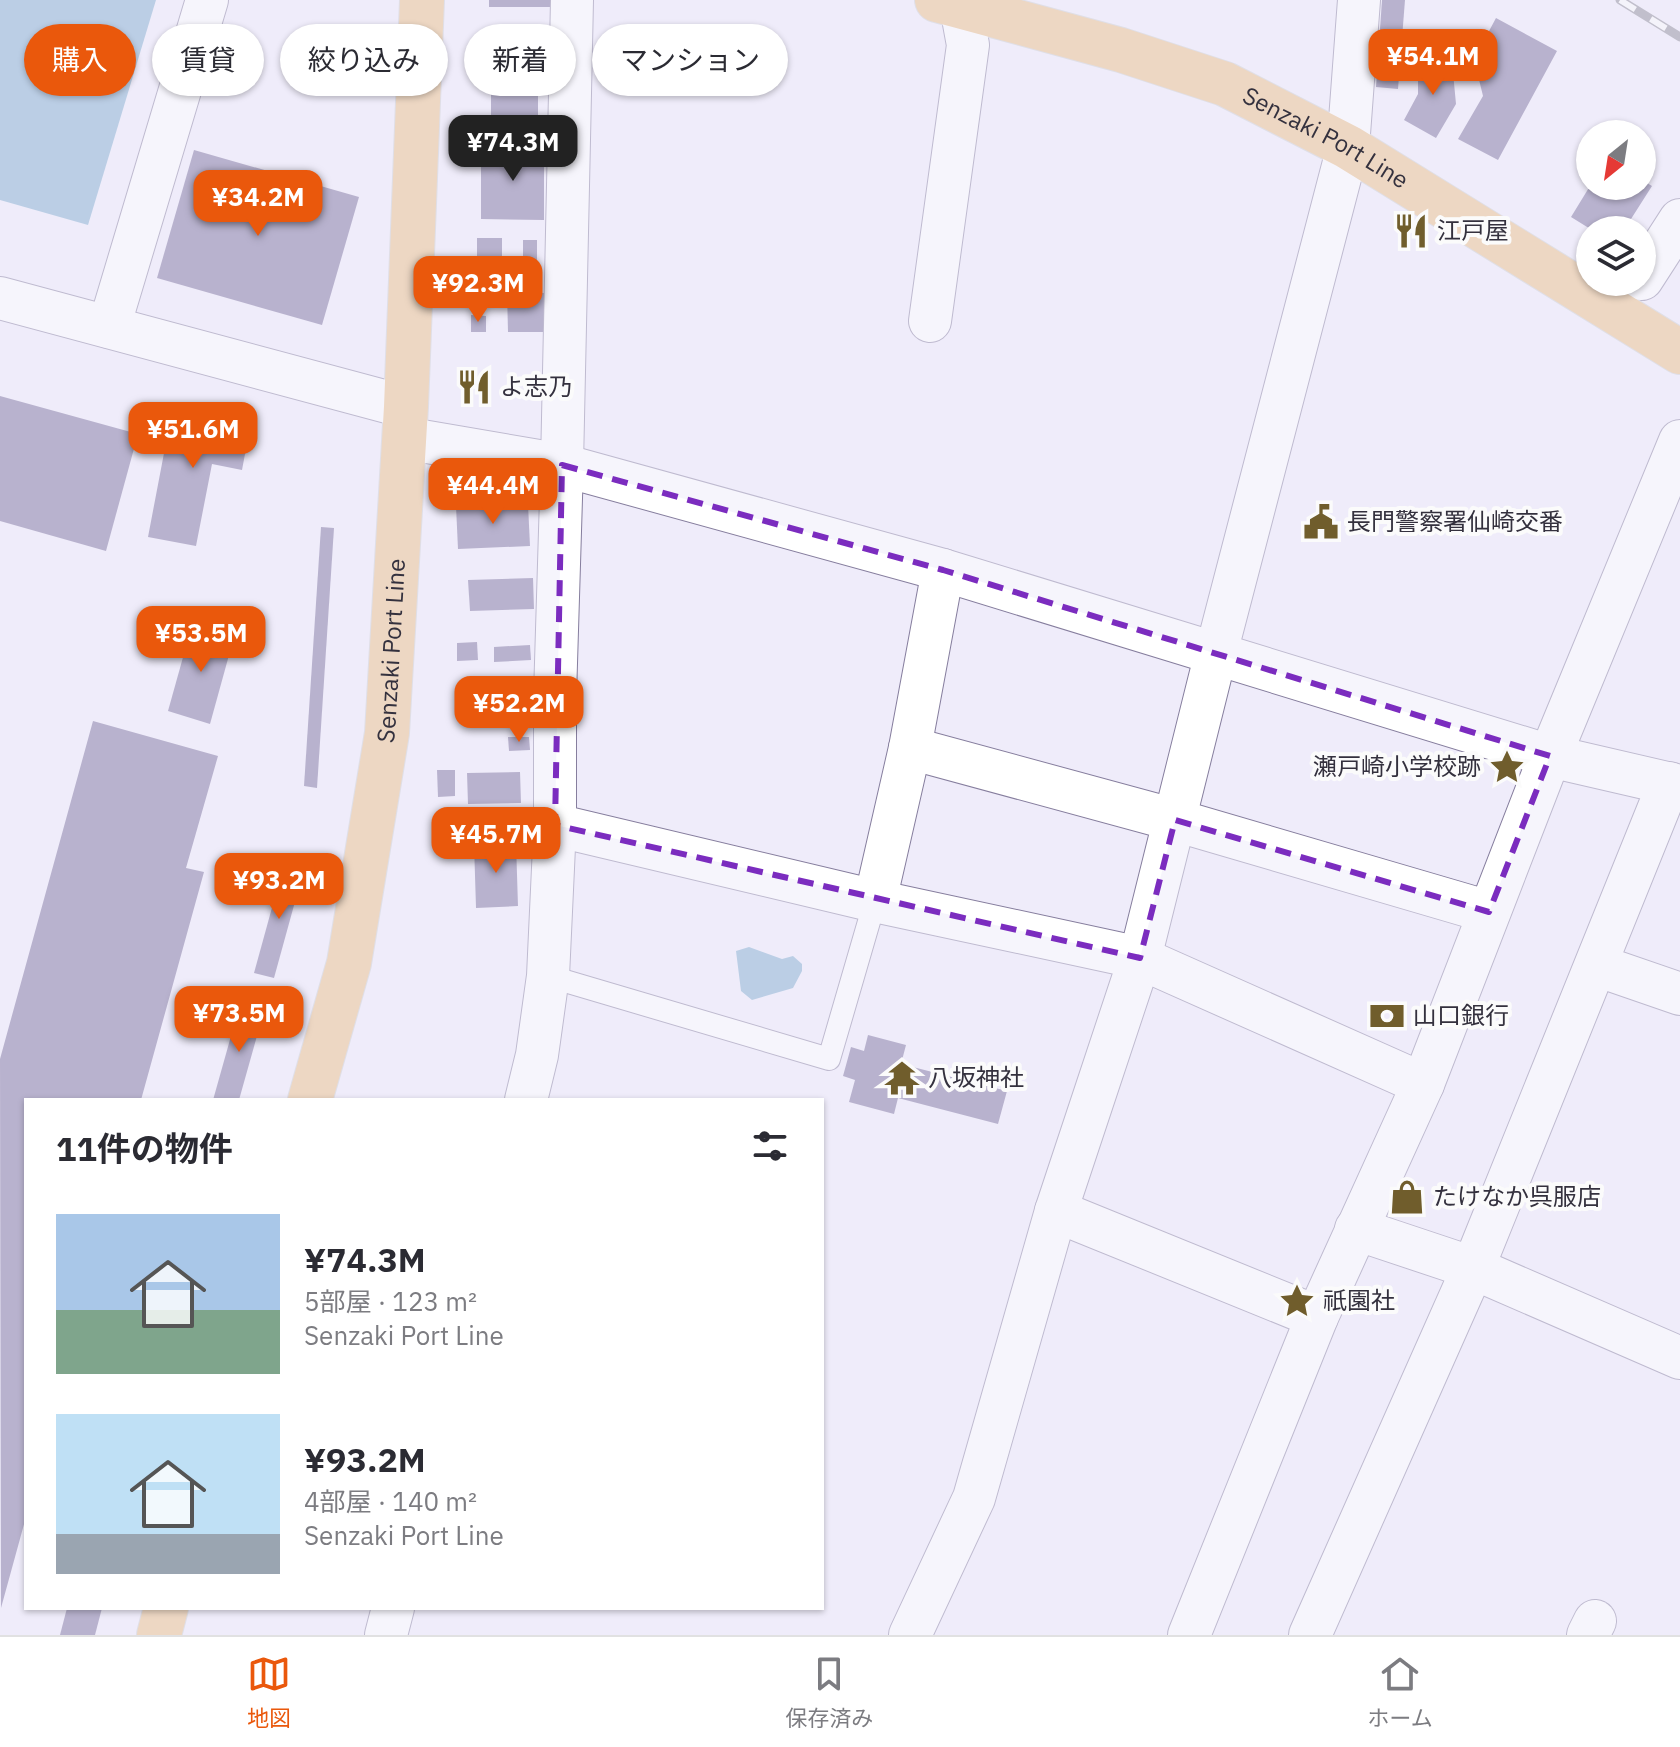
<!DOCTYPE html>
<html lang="ja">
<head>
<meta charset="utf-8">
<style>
  body { margin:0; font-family:"IBM Plex Sans","Noto Sans JP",sans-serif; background:#f7f7f7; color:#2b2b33; height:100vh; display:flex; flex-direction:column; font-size:30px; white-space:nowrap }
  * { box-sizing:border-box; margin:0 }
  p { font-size:26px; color:#7c7c81 }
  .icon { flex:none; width:44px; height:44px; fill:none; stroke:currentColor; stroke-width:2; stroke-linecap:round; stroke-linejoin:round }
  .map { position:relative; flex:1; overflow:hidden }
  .side { position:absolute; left:24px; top:1098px; width:800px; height:512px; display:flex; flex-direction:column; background:#fff; border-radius:0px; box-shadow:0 2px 6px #0004 }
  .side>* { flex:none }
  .guide { position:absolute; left:24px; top:24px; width:800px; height:72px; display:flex; gap:16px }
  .needle { width:52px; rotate:210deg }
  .tools { position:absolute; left:1576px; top:120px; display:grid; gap:16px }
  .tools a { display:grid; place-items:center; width:80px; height:80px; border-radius:50%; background:#fff; box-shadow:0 2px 6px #0004; font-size:40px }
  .price { position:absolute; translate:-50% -68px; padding:0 18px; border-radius:16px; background:#ea580c; color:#fff; font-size:26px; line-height:52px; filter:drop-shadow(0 2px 4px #0008) }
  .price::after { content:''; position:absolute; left:50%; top:48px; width:24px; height:18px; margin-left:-12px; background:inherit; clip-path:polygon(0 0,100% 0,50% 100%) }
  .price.on { background:#222; color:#fff }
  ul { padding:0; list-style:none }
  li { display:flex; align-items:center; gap:24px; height:200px; padding:0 32px }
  li span { display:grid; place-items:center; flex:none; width:224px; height:160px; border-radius:0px; color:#555 }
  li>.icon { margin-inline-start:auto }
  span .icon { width:96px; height:96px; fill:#fffc; stroke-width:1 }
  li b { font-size:34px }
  h2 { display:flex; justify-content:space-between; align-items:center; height:96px; padding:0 32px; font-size:34px }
  .chip { padding:0 28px; border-radius:36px; background:#fff; box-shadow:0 2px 6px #0004; font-size:28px; line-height:72px }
  .chip.on { background:#ea580c; color:#fff }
  .menu { display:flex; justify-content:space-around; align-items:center; height:112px; border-top:2px solid #e1e1e2; background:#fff; font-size:22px; color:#7c7c81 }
  .menu a { display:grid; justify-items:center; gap:4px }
  .menu .on { color:#ea580c }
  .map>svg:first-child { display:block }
  .water { fill:#7da9cd }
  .building { fill:#776b99 }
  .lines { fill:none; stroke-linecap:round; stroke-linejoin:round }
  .lane-casing { stroke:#867e9e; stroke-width:24 }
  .street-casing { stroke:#867e9e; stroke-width:44 }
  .primary-casing { stroke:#ceced1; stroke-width:46 }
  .lane { stroke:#fff; stroke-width:22 }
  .street { stroke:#fff; stroke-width:42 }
  .primary { stroke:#eabd82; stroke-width:44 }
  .rail-casing { stroke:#8b8895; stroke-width:9 }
  .rail { stroke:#fbfbfb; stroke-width:6; stroke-dasharray:18; stroke-linecap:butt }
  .marked { fill:none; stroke:#7b2cbf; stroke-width:6; stroke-dasharray:16 10; stroke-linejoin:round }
  .labels { text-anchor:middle; stroke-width:8; stroke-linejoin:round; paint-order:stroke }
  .street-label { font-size:24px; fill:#34313e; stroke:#fbfbfb }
  .poi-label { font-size:24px; fill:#34313e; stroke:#fbfbfb; text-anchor:start }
</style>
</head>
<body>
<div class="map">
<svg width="1680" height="1635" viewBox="0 0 1680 1635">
  <rect width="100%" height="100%" fill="#efecfa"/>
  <!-- water -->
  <g class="water">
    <path d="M0,0H156L88,225L0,200Z"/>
    <path d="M749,947L782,959L793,956L802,964V971L793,988L752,1000L741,991L736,951Z"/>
  </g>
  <!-- building -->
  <g class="building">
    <rect x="489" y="0" width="61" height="7"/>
    <path d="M1382,0H1405L1398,89L1376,87Z"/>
    <path d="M1496,18L1557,51L1498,160L1458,139L1483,96L1474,59Z"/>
    <rect x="491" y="30" width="47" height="97"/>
    <path d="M1418,60L1452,62L1456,104L1436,138L1404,120L1418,94Z"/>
    <path d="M481,146H544V220L481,219Z"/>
    <path d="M194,150L359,197L322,325L157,278Z"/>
    <path d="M1642,180L1652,186L1624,230H1592L1571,217L1590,186H1642Z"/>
    <rect x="477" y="238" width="25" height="39"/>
    <rect x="523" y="240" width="14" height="28"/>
    <path d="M507,292L545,293L546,332H508Z"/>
    <path d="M471,315L486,316V332H471Z"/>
    <path d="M0,396L138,434L106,551L0,521Z"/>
    <path d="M173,406L251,422L242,470L212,464L196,546L148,537Z"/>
    <path d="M528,504L530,546L458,549L456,506Z"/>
    <path d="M321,527L334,528L317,788L304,786Z"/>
    <path d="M533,578L534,609L470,611L468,580Z"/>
    <path d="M192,625L234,637L210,724L168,711Z"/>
    <path d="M477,642L478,660L457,661V643Z"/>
    <path d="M530,645L531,660L494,662V647Z"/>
    <path d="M93,721L218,756L186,868L204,872L141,1100H26V1517L1,1608L0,1059Z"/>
    <path d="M508,737H529L530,750L509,751Z"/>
    <path d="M437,770H455V796L438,797Z"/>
    <path d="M520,772L521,803L468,804L467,773Z"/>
    <path d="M516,843L518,906L476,908L474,844Z"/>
    <path d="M284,864L304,869L274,978L254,973Z"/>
    <path d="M240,1004L264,1011L239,1100H213Z"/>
    <path d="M868,1035L906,1045L901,1064L1007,1091L998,1124L898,1098L894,1114L849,1102L855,1080L843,1076L851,1047L864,1051Z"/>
    <path d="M67,1608H102L95,1635H60Z"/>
  </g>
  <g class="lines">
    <!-- lane casing -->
    <g class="lane-casing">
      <path id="lane" d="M548,976L829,1059L875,901"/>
    </g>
    <!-- street casing -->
    <g class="street-casing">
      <g id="street">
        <path d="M1642,279L1680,220"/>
        <path d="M0,298L406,407"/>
        <path d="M930,321L968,45L961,7L958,0"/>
        <path d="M109,327L207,0"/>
        <path d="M404,438L562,465L943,570L1550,756L1680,786"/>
        <path d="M910,748L1175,820L1489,912"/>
        <path d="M555,825L875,901L1140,958L1423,1084"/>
        <path d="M875,901L910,748L943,570"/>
        <path d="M1596,965L1680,994"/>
        <path d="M526,1100L537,1055L548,976L555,825V696L562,465L572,0"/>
        <path d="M1056,1211L1317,1317"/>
        <path d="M1356,1229L1473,1268L1680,1358"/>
        <path d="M386,1635L393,1608"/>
        <path d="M910,1635L974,1498L1056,1211L1140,958L1216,653L1348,147L1359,0"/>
        <path d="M1189,1635L1317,1317L1423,1084L1550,756L1680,441"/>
        <path d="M1310,1635L1473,1268L1669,783"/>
        <path d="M1588,1635L1595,1621"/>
      </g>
    </g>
    <!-- primary casing -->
    <g class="primary-casing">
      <g id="primary">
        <path id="s1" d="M937,0L1121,50L1225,84L1348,147L1680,352"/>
        <path id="s2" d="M310,1100L349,963L387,733L406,407L422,0"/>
        <path d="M159,1635L166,1608"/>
      </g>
    </g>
    <!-- lane -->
    <use href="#lane" class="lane"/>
    <!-- street -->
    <use href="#street" class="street"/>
    <!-- primary -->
    <use href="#primary" class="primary"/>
    <!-- rail casing -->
    <g class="rail-casing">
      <path id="rail" d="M1620,0L1680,37"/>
    </g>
    <!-- rail -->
    <use href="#rail" class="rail"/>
  </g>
  <!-- marked area -->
  <path d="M0 0H1680V1635H0ZM562,465L943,570L1550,756L1489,912L1175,820L1140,958L555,825Z" fill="#efecfa" fill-opacity=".55" fill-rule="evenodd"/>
  <path class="marked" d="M562,465L943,570L1550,756L1489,912L1175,820L1140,958L555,825Z"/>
  <!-- icons -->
  <defs>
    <g id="restaurant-bare" transform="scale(2.76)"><path d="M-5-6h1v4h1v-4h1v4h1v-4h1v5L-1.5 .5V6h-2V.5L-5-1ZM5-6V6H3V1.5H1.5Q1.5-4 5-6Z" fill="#705d2c" stroke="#fbfbfb" stroke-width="2.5" paint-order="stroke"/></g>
    <g id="civic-bare" transform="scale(2.76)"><path d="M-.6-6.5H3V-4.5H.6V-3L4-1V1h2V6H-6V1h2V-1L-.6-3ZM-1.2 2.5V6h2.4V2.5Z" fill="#705d2c" stroke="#fbfbfb" stroke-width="2.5" paint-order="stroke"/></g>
    <g id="sight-bare" transform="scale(2.76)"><path d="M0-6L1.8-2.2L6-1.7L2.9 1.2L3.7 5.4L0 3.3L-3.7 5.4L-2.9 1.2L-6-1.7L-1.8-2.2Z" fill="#705d2c" stroke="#fbfbfb" stroke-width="2.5" paint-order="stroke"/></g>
    <g id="bank-bare" transform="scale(2.76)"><path d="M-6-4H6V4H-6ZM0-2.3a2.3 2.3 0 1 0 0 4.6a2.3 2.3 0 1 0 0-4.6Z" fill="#705d2c" stroke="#fbfbfb" stroke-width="2.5" paint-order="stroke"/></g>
    <g id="temple-bare" transform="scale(2.76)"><path d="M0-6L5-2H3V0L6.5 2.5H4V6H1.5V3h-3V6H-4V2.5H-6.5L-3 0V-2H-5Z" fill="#705d2c" stroke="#fbfbfb" stroke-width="2.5" paint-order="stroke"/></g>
    <g id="shop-bare" transform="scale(2.76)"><path d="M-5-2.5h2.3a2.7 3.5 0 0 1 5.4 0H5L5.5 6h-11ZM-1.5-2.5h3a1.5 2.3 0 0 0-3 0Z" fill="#705d2c" stroke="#fbfbfb" stroke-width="2.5" paint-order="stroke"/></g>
  </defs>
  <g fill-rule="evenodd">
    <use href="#restaurant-bare" x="1411" y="231"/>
    <use href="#restaurant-bare" x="474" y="387"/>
    <use href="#civic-bare" x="1321" y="522"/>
    <use href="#sight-bare" x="1507" y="767"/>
    <use href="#bank-bare" x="1387" y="1016"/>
    <use href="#temple-bare" x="902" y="1078"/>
    <use href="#shop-bare" x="1407" y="1197"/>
    <use href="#sight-bare" x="1297" y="1301"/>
  </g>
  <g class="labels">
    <!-- street labels -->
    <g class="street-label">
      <text dy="8" stroke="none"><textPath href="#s1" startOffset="414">Senzaki Port Line</textPath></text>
      <text dy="8" stroke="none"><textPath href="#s2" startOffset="458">Senzaki Port Line</textPath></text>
    </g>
    <!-- poi labels -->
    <g class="poi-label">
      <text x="1437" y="239">江戸屋</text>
      <text x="500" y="395">よ志乃</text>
      <text x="1347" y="530">長門警察署仙崎交番</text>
      <text x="1481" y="775" text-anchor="end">瀬戸崎小学校跡</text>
      <text x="1413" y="1024">山口銀行</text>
      <text x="928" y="1086">八坂神社</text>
      <text x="1433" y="1205">たけなか呉服店</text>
      <text x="1323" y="1309">祇園社</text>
    </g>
  </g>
</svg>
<div class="tools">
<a><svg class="needle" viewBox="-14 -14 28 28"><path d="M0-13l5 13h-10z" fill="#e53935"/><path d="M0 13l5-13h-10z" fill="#7c7c81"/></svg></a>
<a><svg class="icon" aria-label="layers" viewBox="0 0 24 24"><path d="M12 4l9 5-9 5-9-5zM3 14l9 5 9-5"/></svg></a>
</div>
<b class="price" style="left:1433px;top:97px">¥54.1M</b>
<b class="price on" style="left:513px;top:183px">¥74.3M</b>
<b class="price" style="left:258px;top:238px">¥34.2M</b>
<b class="price" style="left:478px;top:324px">¥92.3M</b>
<b class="price" style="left:193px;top:470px">¥51.6M</b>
<b class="price" style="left:493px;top:526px">¥44.4M</b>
<b class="price" style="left:201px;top:674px">¥53.5M</b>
<b class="price" style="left:519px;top:744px">¥52.2M</b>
<b class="price" style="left:496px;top:875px">¥45.7M</b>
<b class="price" style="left:279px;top:921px">¥93.2M</b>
<b class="price" style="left:239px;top:1054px">¥73.5M</b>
<div class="guide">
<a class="chip on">購入</a>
<a class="chip">賃貸</a>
<a class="chip">絞り込み</a>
<a class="chip">新着</a>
<a class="chip">マンション</a>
</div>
<section class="side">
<h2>11件の物件<svg class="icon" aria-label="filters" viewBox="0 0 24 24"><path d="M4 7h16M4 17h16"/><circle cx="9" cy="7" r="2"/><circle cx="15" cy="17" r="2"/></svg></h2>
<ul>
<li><span style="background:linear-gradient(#a9c7e8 60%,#7fa58c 0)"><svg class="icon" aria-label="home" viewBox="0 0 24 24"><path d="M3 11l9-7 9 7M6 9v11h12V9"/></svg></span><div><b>¥74.3M</b><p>5部屋 · 123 m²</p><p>Senzaki Port Line</p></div></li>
<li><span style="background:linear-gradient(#bfe0f5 75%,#9aa5b1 0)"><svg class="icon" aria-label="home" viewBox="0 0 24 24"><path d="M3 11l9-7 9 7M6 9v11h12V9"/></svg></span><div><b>¥93.2M</b><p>4部屋 · 140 m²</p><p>Senzaki Port Line</p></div></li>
</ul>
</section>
</div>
<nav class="menu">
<a class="on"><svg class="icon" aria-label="map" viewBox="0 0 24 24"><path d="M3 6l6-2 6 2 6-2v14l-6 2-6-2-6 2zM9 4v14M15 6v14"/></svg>地図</a>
<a><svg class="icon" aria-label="saved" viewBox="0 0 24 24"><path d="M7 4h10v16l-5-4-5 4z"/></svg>保存済み</a>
<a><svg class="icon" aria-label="home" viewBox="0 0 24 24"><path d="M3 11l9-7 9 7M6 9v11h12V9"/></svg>ホーム</a>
</nav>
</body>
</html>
